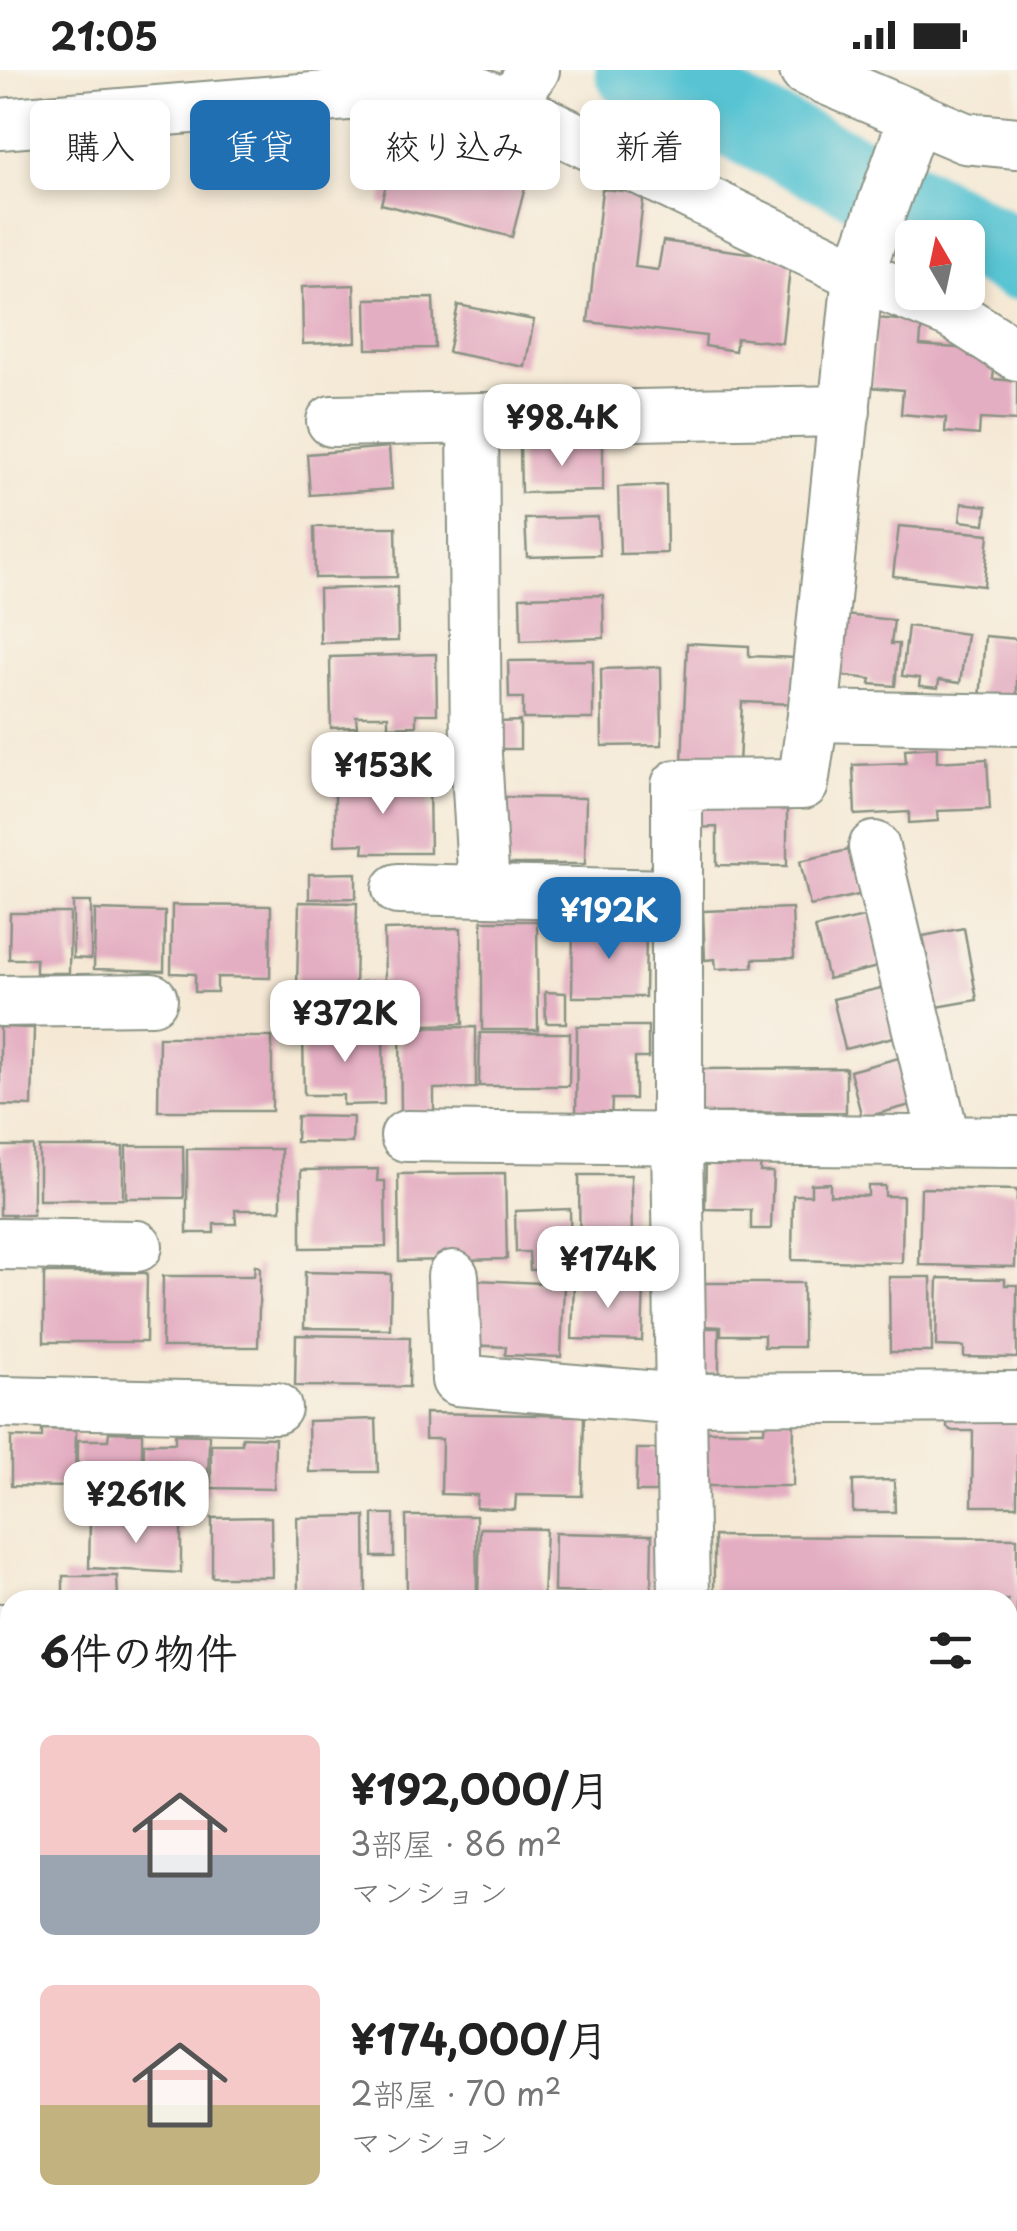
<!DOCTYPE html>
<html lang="ja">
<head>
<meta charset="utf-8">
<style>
  body { margin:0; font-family:"Playpen Sans","Klee One",sans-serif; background:#f6f6f6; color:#222; height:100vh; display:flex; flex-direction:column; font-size:38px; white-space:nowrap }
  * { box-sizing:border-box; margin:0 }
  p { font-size:32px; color:#767676 }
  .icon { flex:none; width:55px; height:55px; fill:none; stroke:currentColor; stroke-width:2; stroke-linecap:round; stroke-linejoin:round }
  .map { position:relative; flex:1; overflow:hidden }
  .sheet { position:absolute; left:0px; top:1520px; width:1018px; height:642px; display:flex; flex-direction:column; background:#fff; border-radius:30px 30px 0 0; box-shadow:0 5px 15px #0003 }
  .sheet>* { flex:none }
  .guide { position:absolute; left:30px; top:30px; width:958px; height:90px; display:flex; gap:20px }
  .needle { width:65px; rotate:351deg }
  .fabs { position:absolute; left:895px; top:150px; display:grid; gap:20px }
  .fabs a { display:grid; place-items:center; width:90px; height:90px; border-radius:15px; background:#fff; box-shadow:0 5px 15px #0003; font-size:50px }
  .price { position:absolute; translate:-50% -85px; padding:0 22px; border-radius:20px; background:#fff; color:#222; font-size:32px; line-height:65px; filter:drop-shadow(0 2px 5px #0008) }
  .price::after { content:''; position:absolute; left:50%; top:60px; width:30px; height:22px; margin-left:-15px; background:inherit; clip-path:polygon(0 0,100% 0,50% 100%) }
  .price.selected { background:#1f6fb2; color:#fff }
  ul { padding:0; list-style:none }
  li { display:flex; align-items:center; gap:30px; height:250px; padding:0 40px }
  li span { display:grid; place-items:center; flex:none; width:280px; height:200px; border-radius:15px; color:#555 }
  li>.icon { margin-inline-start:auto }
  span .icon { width:120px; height:120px; fill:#fffc; stroke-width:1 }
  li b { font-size:42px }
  h2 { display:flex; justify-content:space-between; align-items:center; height:120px; padding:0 40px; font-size:42px }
  .tag { padding:0 35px; border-radius:15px; background:#fff; box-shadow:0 5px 15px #0003; font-size:35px; line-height:90px }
  .tag.selected { background:#1f6fb2; color:#fff }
  .status { display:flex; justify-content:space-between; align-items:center; height:70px; padding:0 50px; background:#fff; direction:ltr }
  .status svg { height:28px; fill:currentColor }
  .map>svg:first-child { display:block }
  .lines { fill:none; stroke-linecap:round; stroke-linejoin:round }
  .river { stroke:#59c4d3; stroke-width:82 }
  .building { fill:#e4aec2 }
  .street-casing { stroke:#8a9384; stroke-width:54 }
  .highway-casing { stroke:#8a9384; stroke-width:59 }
  .street { stroke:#fff; stroke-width:50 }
  .highway { stroke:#fff; stroke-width:55 }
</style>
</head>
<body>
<div class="status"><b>21:05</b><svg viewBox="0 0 49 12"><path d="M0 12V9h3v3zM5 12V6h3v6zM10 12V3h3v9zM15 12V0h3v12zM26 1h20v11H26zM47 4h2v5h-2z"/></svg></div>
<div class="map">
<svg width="1017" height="2161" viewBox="0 0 1017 2161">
  <rect width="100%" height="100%" fill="#f7f3e8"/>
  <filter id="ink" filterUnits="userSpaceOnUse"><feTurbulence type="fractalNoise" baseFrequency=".01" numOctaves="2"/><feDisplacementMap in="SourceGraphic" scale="20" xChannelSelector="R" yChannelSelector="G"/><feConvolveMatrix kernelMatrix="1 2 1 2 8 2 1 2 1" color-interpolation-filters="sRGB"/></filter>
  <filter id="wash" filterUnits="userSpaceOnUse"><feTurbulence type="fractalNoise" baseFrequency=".0048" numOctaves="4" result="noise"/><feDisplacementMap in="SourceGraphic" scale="40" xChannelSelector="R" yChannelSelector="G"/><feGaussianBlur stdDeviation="2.25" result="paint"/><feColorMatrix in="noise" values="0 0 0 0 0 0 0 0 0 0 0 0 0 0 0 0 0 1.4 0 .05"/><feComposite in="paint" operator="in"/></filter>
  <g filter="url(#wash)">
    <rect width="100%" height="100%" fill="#f5e9d5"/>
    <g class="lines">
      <!-- river -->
      <path class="river" d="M636,0L900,128L1017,189"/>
    </g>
    <g id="blocks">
      <!-- building -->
      <g class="building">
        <path d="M399,63L530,98L512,167L381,134Z"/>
        <path d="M602,119L644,123L635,197L658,200L663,171L791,189L782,273L737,268L735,281L705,276L706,266L588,252Z"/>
        <path d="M354,215L356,272L303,274L302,217Z"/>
        <path d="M433,228L435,278L367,279L366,229Z"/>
        <path d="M458,235L534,250L525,297L448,282Z"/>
        <path d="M876,248L922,252L920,275L969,279V286L995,288L993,309L1017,311V351L980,349L979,365L945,362L946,348L901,344L903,320L871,317Z"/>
        <path d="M603,375V421L521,423L520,377Z"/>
        <path d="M389,377L392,419L310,425L307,384Z"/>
        <path d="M666,415L667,483L620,484L618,417Z"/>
        <path d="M962,433L987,436L985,454L960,451Z"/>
        <path d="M598,447L600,485L527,487L525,449Z"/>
        <path d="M899,456L989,464L984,516L893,506Z"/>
        <path d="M314,457H396L397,507L315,508Z"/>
        <path d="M397,517L398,571L320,573L319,519Z"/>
        <path d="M603,525L604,568L521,571L520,527Z"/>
        <path d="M844,545L894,550L891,574H899L895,616L870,614L871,609L837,605Z"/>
        <path d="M908,556L967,564L960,613L939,610L938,618L919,616L920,608L902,606Z"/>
        <path d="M985,566L1017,569V632L980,630Z"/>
        <path d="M687,573L749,576V586L796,588L794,634L742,632L739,695L682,693Z"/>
        <path d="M436,584L437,644H416V656L388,657V646H356L357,657L331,658L330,587Z"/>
        <path d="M593,590V649H523V628H509L508,591Z"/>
        <path d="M661,597L662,675L602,676L601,599Z"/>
        <path d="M520,651V679H499V652Z"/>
        <path d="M937,677V692L987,689L990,739L937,741L938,751L909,753V742L855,745L853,695L906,693L905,679Z"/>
        <path d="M335,713H429L430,783H363L364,774L335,775Z"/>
        <path d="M692,725H787V796L717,795V757L691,758Z"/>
        <path d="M503,727L586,728L585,794H502Z"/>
        <path d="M857,778L867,823L810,836L800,791Z"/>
        <path d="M356,803V828L309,829V804Z"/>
        <path d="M73,832H91V889L73,888Z"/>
        <path d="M299,832L357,833L355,918L297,916Z"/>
        <path d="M172,835L271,836L270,908L217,907V922H195V904L171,903Z"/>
        <path d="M792,838L794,888L753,889V897L716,899L715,889L705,890L703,841Z"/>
        <path d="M95,840L165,842L164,901L94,899Z"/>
        <path d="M10,843H70L69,903H36V889H9Z"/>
        <path d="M873,845L886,895L828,909L815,858Z"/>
        <path d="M482,851H537L538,960H482Z"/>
        <path d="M573,856L646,857L645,927H572Z"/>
        <path d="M461,858L463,954L362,957L361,912L385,911L384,860Z"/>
        <path d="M964,858L977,930L937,937L923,866Z"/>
        <path d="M890,916L902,965L845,979L833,929Z"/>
        <path d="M545,922L566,923V953H546Z"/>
        <path d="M577,956H648V988H635V1029H612L611,1050H576Z"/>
        <path d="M0,957L34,958L32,1036L0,1035Z"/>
        <path d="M476,957V1018L434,1019V1042L401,1043L400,958Z"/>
        <path d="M383,958L384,1034L343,1035V1025H304L303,960Z"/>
        <path d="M480,963H570L569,1016H479Z"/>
        <path d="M159,967H272V1041H158Z"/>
        <path d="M906,986L918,1033L862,1048L850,1001Z"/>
        <path d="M846,998V1042L701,1043V999Z"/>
        <path d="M297,1046L353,1047L352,1073L296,1072Z"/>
        <rect x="0" y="1076" width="33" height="69"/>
        <path d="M126,1076H183L184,1128H126Z"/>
        <path d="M39,1077H123V1129L39,1130Z"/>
        <path d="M187,1079H281V1140H235L236,1154H214V1163H187Z"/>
        <path d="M706,1087L761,1089L760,1102H773L771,1159H751V1140L705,1139Z"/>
        <path d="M378,1099L377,1111H385L386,1177L301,1178V1100Z"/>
        <path d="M505,1103L507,1189L399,1191L398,1104Z"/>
        <path d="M579,1105H631L632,1169H637V1190H632V1205L580,1206Z"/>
        <path d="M830,1113V1125L868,1126V1116H885V1126H903L902,1193L792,1190L793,1125H811V1114Z"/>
        <path d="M921,1118L1017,1120L1015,1197L919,1195Z"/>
        <path d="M570,1139L571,1199L530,1200L529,1182H516L515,1141Z"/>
        <path d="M255,1195L260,1197L258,1277H162L163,1206H254Z"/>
        <path d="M305,1202L391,1204L390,1259L304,1258Z"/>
        <path d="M44,1203H147L146,1272H44Z"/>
        <path d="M889,1207H931L932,1282H890Z"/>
        <path d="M938,1208L1005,1209V1215H1017V1288L964,1287V1277L936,1276Z"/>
        <path d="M474,1210L564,1214L561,1287L505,1285L506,1277L472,1275Z"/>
        <path d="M574,1211L644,1214L642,1271L572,1269Z"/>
        <path d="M700,1213H803V1277H764V1265H721V1257L699,1256Z"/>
        <path d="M692,1258H719V1303L692,1302Z"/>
        <path d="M296,1265L410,1267L409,1317L295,1316Z"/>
        <path d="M425,1343L584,1346L582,1426L516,1425L515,1440L476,1438L477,1425L441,1424L442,1369H425Z"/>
        <path d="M947,1343L1017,1344V1436H972L973,1361H953L947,1358Z"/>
        <path d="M765,1347H794L793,1416H703L704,1361H764Z"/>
        <path d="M376,1349L378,1402H309L308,1351Z"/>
        <path d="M42,1359L76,1360L75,1417L11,1416V1367L42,1368Z"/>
        <path d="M109,1362L142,1363V1420L77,1419L78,1370H108Z"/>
        <path d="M175,1364L209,1365L208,1423L143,1422L144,1373H175Z"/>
        <path d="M242,1367L275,1368L274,1419L211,1418V1374H242Z"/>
        <path d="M637,1379H657L656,1422H636Z"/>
        <path d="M894,1410L895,1442H853V1411Z"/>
        <rect x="373" y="1444" width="21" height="43"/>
        <path d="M365,1446L366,1526H298L297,1447Z"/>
        <path d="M406,1446H476L477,1525H407Z"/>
        <path d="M271,1447L272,1507H212V1448Z"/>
        <path d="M90,1452H181V1503L89,1498Z"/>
        <path d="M480,1458L546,1459L543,1530H478Z"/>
        <path d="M555,1463L652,1465L651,1524L554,1522Z"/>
        <path d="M714,1466L1017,1468V1600H1008V1530H714Z"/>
        <path d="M63,1506H117L118,1530H63Z"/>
        <rect x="0" y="1585" width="10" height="79"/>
        <path d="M0,1976H10V2152H54V2161H0Z"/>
        <rect x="1008" y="1978" width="9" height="101"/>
        <path d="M1008,2134H1017V2161H812L811,2152H1008Z"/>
        <path d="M356,2152H559V2161H357Z"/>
      </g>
    </g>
  </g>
  <g filter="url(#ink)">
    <use href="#blocks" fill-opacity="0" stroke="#8a9384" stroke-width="2.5"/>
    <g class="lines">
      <!-- street casing -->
      <g class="street-casing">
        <g id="street">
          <path d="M425,0L510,36L858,205L951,243L1017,285"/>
          <path d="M805,0L965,68L1017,73"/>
          <path d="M0,54L384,22L510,36L534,0"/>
          <path d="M473,350L476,684L484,819"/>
          <path d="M332,351L845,341"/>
          <path d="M813,646L858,205L914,48"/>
          <path d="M874,777L945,1072"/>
          <path d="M398,819L676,825"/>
          <path d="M0,931L152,929"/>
          <path d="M406,1066L1017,1072"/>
          <path d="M0,1174L137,1176"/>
          <path d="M453,1206L457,1310L681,1329L1017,1327"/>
          <path d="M0,1332L276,1338"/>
          <path d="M684,1530L677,1068V715L803,714L813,646L1017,650"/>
          <path d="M0,1559H10"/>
          <path d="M682,2161V2152"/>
        </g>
      </g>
      <!-- highway casing -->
      <g class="highway-casing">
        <g id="highway">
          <path d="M0,1862H10"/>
          <path d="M1008,1869H1017"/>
          <path d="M0,1920L10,1921"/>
          <path d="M1008,1933H1017"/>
        </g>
      </g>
      <!-- street -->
      <use href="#street" class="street"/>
      <!-- highway -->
      <use href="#highway" class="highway"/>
    </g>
  </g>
</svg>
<div class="fabs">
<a><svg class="needle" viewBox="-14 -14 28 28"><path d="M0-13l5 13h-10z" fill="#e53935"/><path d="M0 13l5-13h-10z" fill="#767676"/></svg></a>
</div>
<b class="price" style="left:562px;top:399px">¥98.4K</b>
<b class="price" style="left:383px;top:747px">¥153K</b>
<b class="price selected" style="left:609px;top:892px">¥192K</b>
<b class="price" style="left:345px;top:995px">¥372K</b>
<b class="price" style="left:608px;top:1241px">¥174K</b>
<b class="price" style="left:136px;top:1476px">¥261K</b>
<div class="guide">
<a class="tag">購入</a>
<a class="tag selected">賃貸</a>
<a class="tag">絞り込み</a>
<a class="tag">新着</a>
</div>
<section class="sheet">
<h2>6件の物件<svg class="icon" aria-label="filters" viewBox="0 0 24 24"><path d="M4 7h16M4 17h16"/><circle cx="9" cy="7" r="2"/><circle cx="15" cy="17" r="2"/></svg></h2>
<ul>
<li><span style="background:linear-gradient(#f6c9c9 60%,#9aa5b1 0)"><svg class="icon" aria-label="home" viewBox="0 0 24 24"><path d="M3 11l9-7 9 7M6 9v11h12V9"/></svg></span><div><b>¥192,000/月</b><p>3部屋 · 86 m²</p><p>マンション</p></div></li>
<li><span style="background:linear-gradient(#f6c9c9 60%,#c2b280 0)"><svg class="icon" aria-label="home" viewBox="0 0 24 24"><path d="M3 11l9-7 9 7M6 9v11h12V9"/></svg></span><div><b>¥174,000/月</b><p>2部屋 · 70 m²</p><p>マンション</p></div></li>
</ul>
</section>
</div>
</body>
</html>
